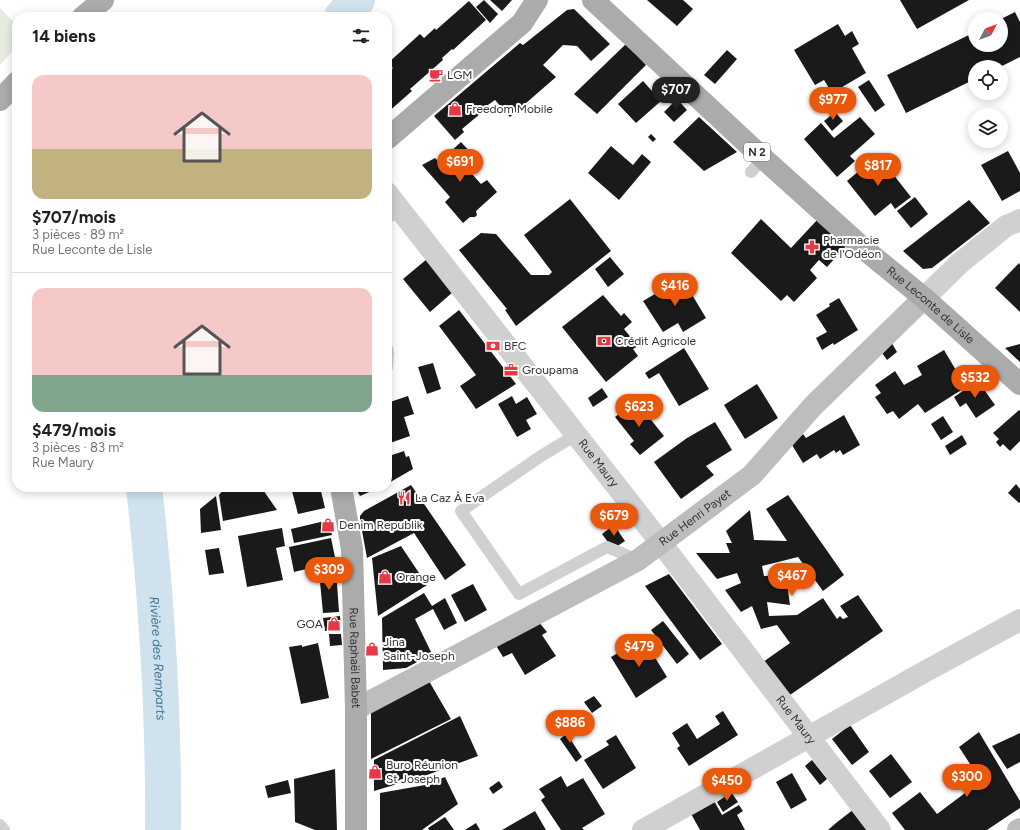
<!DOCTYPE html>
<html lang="fr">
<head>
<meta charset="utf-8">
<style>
  body { margin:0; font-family:Figtree,sans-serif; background:#f2f2f2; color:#202124; height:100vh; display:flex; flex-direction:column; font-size:15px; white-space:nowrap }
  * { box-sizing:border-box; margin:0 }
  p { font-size:13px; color:#757577 }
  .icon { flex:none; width:22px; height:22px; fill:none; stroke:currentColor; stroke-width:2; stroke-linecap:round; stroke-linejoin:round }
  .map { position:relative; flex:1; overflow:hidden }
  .panel { position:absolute; left:12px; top:12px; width:380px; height:480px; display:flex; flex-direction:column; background:#fff; border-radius:16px; box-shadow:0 2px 10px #0003 }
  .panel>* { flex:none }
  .needle { width:26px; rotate:49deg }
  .buttons { position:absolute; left:968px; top:12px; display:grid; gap:8px }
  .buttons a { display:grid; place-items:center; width:40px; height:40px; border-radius:50%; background:#fff; box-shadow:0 2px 10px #0003; font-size:20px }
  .price { position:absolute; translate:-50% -34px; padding:0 9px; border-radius:14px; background:#ea580c; color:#fff; font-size:13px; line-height:26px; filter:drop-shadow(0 1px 2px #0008) }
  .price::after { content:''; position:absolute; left:50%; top:24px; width:12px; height:9px; margin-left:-6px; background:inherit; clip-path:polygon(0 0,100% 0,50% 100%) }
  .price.on { background:#222; color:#fff }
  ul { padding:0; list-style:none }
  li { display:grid; align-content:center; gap:8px; height:212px; padding:0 20px }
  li+li { border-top:1px solid #e0e0e0 }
  li span { display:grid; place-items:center; height:124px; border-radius:12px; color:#555 }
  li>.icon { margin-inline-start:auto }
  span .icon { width:72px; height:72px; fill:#fffc; stroke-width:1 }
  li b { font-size:17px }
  h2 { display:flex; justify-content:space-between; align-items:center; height:48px; padding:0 20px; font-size:17px }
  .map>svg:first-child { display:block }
  .green { fill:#e6ecdf }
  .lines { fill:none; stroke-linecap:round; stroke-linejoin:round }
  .river { stroke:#cfe2ee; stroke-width:36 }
  .building { fill:#1a1a1a }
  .lane { stroke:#d0d0d0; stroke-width:12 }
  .street { stroke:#d0d0d0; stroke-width:22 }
  .secondary { stroke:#bdbdbd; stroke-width:22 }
  .primary { stroke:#ababab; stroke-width:22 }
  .labels { text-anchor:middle; stroke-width:4; stroke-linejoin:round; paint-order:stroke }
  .shield { fill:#fff; stroke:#707070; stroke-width:1 }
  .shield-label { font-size:11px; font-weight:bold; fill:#333 }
  .poi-label { font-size:12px; fill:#333; stroke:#fff; text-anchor:start }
  .street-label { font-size:12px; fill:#333; stroke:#fff }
  .water-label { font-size:13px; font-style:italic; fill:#3f7597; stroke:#fff }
</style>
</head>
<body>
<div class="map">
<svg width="1020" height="830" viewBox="0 0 1020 830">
  <rect width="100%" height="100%" fill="#fff"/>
  <!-- green -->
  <path class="green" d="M0,8L17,25V46L0,65Z"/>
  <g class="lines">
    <!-- river -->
    <g class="river">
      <path d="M342,17L357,0"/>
      <path id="s1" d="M144,487C157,602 164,714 163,830"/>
    </g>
  </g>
  <!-- building -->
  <g class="building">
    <path d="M484,0L498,14L490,23L476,7Z"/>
    <path d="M490,0H512L502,11Z"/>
    <path d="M647,0H683L693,9L677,26Z"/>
    <path d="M900,0H969L917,29Z"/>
    <path d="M469,1L486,20L453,50L452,49L442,58L443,60L410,89L412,91L387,113V78L388,77L387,73L393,68L388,63L420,34L424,38L435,28L436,30Z"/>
    <path d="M574,9L610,44L591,61L577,46L563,45L543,65L556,77L510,117L495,100L478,112L480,114L462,129L464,132L455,140L434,116L520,43L523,45L567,10Z"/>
    <path d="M1015,12L1020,22V57L1000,67H975V79L906,113L887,75L975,32V45H1001V19Z"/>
    <path d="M838,24L845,36L852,31L859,44L852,48L866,73L832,93L824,80L815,85L794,50Z"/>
    <path d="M626,44L646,65L597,114L574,94Z"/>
    <path d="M727,50L737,59L715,84L704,75Z"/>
    <path d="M869,80L885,105L875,112L858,87Z"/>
    <path d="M643,81L661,101L636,123L618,104Z"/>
    <path d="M677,99L687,110L674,122L664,112Z"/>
    <path d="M835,112L843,121L832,131L824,121Z"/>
    <path d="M699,117L737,152L704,171L673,142Z"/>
    <path d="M860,117L875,134L850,156L855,161L837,177L804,139L821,123L834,138Z"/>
    <path d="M651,134L656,139L653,142L648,137Z"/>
    <path d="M461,142L472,154L462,163L481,184L487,180L497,192L476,211L477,215L475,217H470L463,223L445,202L450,197L422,165L435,158L439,162Z"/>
    <path d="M611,146L633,165L642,154L651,162L619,200L588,173Z"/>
    <path d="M1008,151L1020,173V191L1002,201L981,165Z"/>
    <path d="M878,155L911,197L895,209L891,203L875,216L847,181Z"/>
    <path d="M915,197L928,214L911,228L897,211Z"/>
    <path d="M570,199L611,251L516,326L505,310L507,309L459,250L481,233L496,234L531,275H549L552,272L524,235Z"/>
    <path d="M969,200L990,223L932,268L923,269L903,251Z"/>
    <path d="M761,219L791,248L818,219L847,245L827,267L819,260L810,270L817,278L794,302L787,295L781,301L731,253Z"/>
    <path d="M610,257L624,274L608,287L595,269Z"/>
    <path d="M427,259L453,292L430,312L403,279Z"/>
    <path d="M1019,263L1020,265V312L995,288Z"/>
    <path d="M682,278L706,318L683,332L678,323L663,332L643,301Z"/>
    <path d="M603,295L621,316L624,313L632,322L624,329L638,346L633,349L638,356L606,382L562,327Z"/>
    <path d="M839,298L858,330L834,345L833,343L822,350L816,338L827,332L816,315L830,306L829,304Z"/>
    <path d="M459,310L516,384L476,409L460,386L476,375L439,326Z"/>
    <path d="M890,340L897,352L887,360L880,350Z"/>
    <path d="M1020,344V362L1005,348Z"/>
    <path d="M684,348L709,389L679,406L659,373L649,379L645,373Z"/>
    <path d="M944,350L966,387L925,413L918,404L899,419L893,411L887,414L875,397L881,393L875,385L895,371L904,385L922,375L917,366Z"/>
    <path d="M433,363L441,389L427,394L418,367Z"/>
    <path d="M978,381L995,405L976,418L966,403L960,407L954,397Z"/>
    <path d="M757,384L778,418L745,439L724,405Z"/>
    <path d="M602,388L608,397L593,407L588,398Z"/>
    <path d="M408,396L414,414L404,417L410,436L387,444V403Z"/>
    <path d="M512,396L516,404L527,397L537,414L526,420L531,429L517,437L498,404Z"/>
    <path d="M636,401L664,436L640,455L630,444L634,441L615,417Z"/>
    <path d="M1019,410L1020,411V441L1010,451L1003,444L1000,447L996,442L999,439L993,433Z"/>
    <path d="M844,415L860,445L843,455L840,450L836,453L834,450L820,459L817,454L803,463L792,445L803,434L806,438Z"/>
    <path d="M943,416L953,432L941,440L931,424Z"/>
    <path d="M715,422L732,450L706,466L714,475L681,499L654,462L687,438Z"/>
    <path d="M962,435L967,444L950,455L945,446Z"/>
    <path d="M389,445L392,455L404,451L406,457L409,456L413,469L387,484V446Z"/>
    <path d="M1016,484L1020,489V502L1019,503L1008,493Z"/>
    <path d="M411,485L466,565L445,580L414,533L367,558L360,520V516L364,511Z"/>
    <path d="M226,487H261L277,510L223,521L219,495Z"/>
    <path d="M291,487H320L325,508L298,514Z"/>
    <path d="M355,487H381L360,496Z"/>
    <path d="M788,495L844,575L823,591L798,557L762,566L764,576L786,575L790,605L767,602L769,616L797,615L823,598L837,619L840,616L843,619L848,617L840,606L858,595L883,631L787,697L763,662L790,643L777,625L761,629L752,606L741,612L725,590L741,583L737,573L717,579L696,553H730L726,543H732L726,531L750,510L754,540L787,541L766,509Z"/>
    <path d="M216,496L221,530L201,533L200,509Z"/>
    <path d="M329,520L332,535L294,543L291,529Z"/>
    <path d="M614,525L625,541L613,549L602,534Z"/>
    <path d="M282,528L285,546L276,548L283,580L247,587L238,536Z"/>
    <path d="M331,538L336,562L294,572L289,547Z"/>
    <path d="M401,546L427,585L378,616L372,558Z"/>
    <path d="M219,548L224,573L209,575L205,550Z"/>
    <path d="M336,569L339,612L323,613L319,572Z"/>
    <path d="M669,574L722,644L700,660L645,586Z"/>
    <path d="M473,584L487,610L465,622L451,595Z"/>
    <path d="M424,593L432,606L445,598L457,623L444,630L433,609L415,619L432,654L406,668L383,670L382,618Z"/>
    <path d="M340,616L341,629L325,631L323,618Z"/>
    <path d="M538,621L547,632L542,635L556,656L525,675L512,653L503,657L495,644Z"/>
    <path d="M663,621L689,654L677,664L651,630Z"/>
    <path d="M329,634H341L342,645L330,646Z"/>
    <path d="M643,638L667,677L636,698L611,657Z"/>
    <path d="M318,643L329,698L301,704L289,647L302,645V647Z"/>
    <path d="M429,681L451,719L371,759V710Z"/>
    <path d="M594,696L602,706L592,713L584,702Z"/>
    <path d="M723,711L738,735L689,766L677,748L680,746L672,733L687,723L697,739L720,724L715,716Z"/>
    <path d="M460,716L478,756L427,775L374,791V760Z"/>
    <path d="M565,723L570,731L567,734L582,757L576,762L560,739L565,735L560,726Z"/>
    <path d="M850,725L869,752L852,765L832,739Z"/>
    <path d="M979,732L1020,801V808L987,830H905L892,813L920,792L937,814L981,781L959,747Z"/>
    <path d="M1020,733V762L1007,769L992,746Z"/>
    <path d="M616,735L636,768L603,789L584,760L609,745L606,741Z"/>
    <path d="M891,754L912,782L890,798L869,771Z"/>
    <path d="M812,760L827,779L820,785L805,766Z"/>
    <path d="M335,769L337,830H315L295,822L294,779Z"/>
    <path d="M792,773L807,800L791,809L776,782Z"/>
    <path d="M561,776L567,787L583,778L605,814L582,828L584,830H561L541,800L545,797L539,789Z"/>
    <path d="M445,777L458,804L422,830H380V793L425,785Z"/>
    <path d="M288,780L291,793L268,798L265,786Z"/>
    <path d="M499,781L503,787L493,794L489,788Z"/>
    <path d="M731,792L738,802L723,812L717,802Z"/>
    <path d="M713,799L722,815L739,805L743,811L737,815L745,830H700L690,812Z"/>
    <path d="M854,809L869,830H828L836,823Z"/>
    <path d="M535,811L546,830H502Z"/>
    <path d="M445,817L454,830H429L428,828Z"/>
    <path d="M476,823L480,830H465Z"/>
  </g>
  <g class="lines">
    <!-- lane -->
    <g class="lane">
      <path d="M751,172L763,158"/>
      <path d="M387,218L400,210"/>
      <path d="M387,348L388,353L387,367"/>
      <path d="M576,435L541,456L461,511L519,594L607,547L638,560"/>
      <path d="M0,825L4,830"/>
    </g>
    <!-- street -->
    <g class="street">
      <path id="s2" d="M387,193L661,543L880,830"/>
      <path d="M924,298L960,263L1006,226L1020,220"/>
      <path d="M643,830L926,671L1020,620"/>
    </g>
    <!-- secondary -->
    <g class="secondary">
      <path id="s3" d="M356,709L638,560L752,475L813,406L924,298"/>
      <path d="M1018,830L1020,829"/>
    </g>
    <!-- primary -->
    <g class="primary">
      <path id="s4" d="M593,0L763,158L864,249L924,298L1020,384"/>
      <path d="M83,17L103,0"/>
      <path d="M0,100L17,82"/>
      <path d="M387,139L522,23L537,0"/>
      <path id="s5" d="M341,487L352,549L356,709V830"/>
    </g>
  </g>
  <!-- icons -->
  <defs>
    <g id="cafe-bare" transform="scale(1.08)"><path d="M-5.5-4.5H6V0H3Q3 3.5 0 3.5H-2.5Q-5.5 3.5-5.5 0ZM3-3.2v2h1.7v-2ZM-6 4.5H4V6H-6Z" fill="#e63946" stroke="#fff" stroke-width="2.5" paint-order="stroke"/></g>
    <g id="shop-bare" transform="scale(1.08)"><path d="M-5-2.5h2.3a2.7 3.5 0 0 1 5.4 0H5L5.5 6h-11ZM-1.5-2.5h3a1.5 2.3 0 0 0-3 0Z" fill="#e63946" stroke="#fff" stroke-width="2.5" paint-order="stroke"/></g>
    <g id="pharmacy-bare" transform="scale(1.08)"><path d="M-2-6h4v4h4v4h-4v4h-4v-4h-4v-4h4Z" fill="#e63946" stroke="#fff" stroke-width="2.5" paint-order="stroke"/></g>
    <g id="bank-bare" transform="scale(1.08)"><path d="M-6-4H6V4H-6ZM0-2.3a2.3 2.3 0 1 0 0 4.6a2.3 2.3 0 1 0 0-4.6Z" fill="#e63946" stroke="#fff" stroke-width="2.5" paint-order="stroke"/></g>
    <g id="office-bare" transform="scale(1.08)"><path d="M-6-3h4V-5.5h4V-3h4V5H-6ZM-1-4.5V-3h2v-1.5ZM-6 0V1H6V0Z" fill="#e63946" stroke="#fff" stroke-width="2.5" paint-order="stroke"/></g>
    <g id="restaurant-bare" transform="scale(1.08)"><path d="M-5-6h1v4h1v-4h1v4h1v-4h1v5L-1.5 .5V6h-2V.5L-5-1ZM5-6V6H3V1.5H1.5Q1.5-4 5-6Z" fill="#e63946" stroke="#fff" stroke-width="2.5" paint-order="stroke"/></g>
  </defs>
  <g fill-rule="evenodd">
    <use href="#cafe-bare" x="436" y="75"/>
    <use href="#shop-bare" x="455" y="109"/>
    <use href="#pharmacy-bare" x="812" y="247"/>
    <use href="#bank-bare" x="604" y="341"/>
    <use href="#bank-bare" x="493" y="346"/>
    <use href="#office-bare" x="511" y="370"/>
    <use href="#restaurant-bare" x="404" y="498"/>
    <use href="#shop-bare" x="328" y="525"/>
    <use href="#shop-bare" x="385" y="577"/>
    <use href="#shop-bare" x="334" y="624"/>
    <use href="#shop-bare" x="372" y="649"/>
    <use href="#shop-bare" x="375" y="772"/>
  </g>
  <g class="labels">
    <!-- shield labels -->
    <rect class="shield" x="744" y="143" width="26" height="18" rx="3"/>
    <g class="shield-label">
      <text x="757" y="156">N 2</text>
    </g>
    <!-- poi labels -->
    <g class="poi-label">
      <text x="447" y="79">LGM</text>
      <text x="466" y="113">Freedom Mobile</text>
      <text x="823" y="244">Pharmacie<tspan x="823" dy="14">de l'Odéon</tspan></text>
      <text x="615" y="345">Crédit Agricole</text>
      <text x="504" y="350">BFC</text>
      <text x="522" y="374">Groupama</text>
      <text x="415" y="502">La Caz À Eva</text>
      <text x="339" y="529">Denim Republik</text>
      <text x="396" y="581">Orange</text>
      <text x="323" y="628" text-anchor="end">GOA</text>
      <text x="383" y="646">Jina<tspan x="383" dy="14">Saint-Joseph</tspan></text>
      <text x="386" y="769">Buro Réunion<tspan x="386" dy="14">St Joseph</tspan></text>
    </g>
    <!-- street labels -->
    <g class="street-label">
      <text dy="4" stroke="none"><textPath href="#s4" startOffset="455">Rue Leconte de Lisle</textPath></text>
      <text dy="4" stroke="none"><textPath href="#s2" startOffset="343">Rue Maury</textPath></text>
      <text dy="4" stroke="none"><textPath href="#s3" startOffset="390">Rue Henri Payet</textPath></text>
      <text dy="4" stroke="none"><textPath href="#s5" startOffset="172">Rue Raphaël Babet</textPath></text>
      <text dy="4" stroke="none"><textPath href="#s2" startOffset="667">Rue Maury</textPath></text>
    </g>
    <!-- water labels -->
    <g class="water-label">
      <text dy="5" stroke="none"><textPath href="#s1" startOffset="172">Rivière des Remparts</textPath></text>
    </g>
  </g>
</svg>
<div class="buttons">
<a><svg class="needle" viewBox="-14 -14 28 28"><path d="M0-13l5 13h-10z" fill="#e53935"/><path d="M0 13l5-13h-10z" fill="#757577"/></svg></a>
<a><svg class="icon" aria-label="locate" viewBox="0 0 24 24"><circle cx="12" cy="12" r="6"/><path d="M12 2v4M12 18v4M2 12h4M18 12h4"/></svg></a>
<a><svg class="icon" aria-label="layers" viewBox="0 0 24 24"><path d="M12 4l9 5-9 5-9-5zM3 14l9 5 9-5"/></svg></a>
</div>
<b class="price on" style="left:676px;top:111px">$707</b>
<b class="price" style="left:833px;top:121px">$977</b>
<b class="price" style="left:460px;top:183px">$691</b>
<b class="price" style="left:878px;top:187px">$817</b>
<b class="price" style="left:675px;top:307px">$416</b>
<b class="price" style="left:975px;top:399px">$532</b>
<b class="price" style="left:639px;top:428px">$623</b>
<b class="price" style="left:614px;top:537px">$679</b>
<b class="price" style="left:329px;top:591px">$309</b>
<b class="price" style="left:792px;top:597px">$467</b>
<b class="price" style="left:639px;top:668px">$479</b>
<b class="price" style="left:570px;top:744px">$886</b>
<b class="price" style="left:967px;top:798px">$300</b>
<b class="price" style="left:727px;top:802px">$450</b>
<section class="panel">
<h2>14 biens<svg class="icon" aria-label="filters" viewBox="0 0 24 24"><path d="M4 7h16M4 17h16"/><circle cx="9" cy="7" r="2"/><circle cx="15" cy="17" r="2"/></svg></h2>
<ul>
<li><span style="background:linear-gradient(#f6c9c9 60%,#c2b280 0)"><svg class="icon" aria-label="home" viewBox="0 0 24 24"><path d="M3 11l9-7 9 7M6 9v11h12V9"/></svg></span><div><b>$707/mois</b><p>3 pièces · 89 m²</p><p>Rue Leconte de Lisle</p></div></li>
<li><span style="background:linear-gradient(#f6c9c9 70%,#7fa58c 0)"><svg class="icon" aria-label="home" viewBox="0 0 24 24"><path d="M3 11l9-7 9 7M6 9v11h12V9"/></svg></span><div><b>$479/mois</b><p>3 pièces · 83 m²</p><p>Rue Maury</p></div></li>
</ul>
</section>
</div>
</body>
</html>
